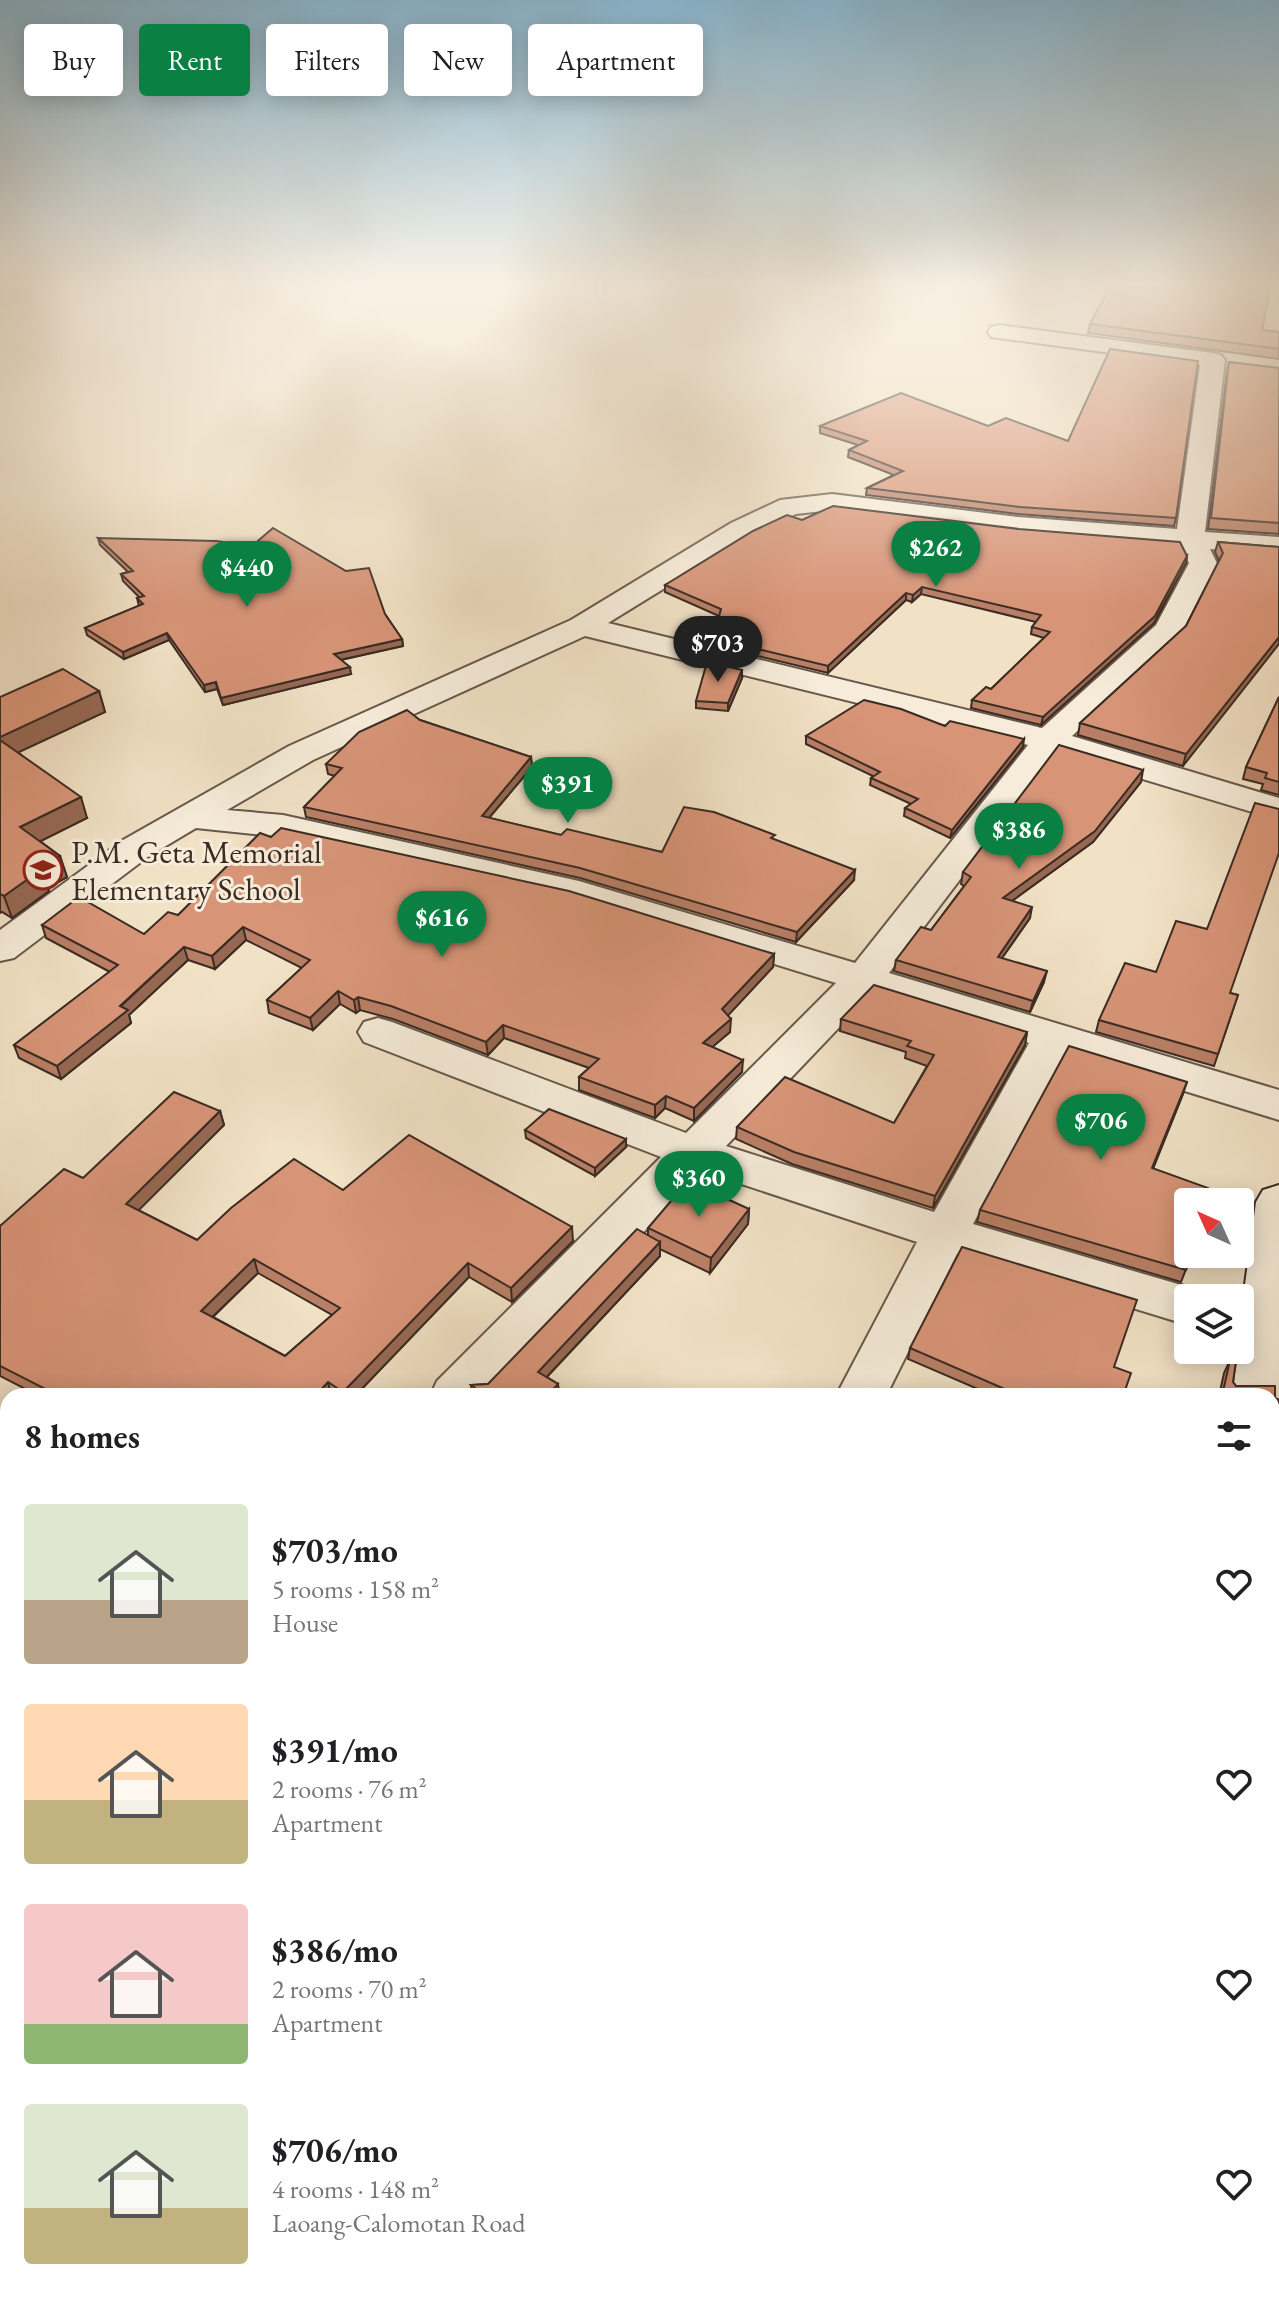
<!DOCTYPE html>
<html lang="en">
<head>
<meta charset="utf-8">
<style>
  body { margin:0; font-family:"EB Garamond",serif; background:#f2f2f2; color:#202124; height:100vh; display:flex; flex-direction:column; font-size:30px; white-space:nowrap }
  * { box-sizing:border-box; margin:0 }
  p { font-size:26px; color:#757577 }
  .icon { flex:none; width:44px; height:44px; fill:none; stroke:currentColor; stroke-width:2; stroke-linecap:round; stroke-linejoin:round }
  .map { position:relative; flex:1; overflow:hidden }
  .drawer { position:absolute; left:0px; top:1388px; width:1280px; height:914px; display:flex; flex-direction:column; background:#fff; border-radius:24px 24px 0 0; box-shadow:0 4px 20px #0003 }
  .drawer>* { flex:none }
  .hud { position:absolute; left:24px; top:24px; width:800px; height:72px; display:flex; gap:16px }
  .needle { width:52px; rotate:315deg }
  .fabs { position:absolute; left:1174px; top:1188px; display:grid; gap:16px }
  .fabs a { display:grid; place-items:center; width:80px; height:80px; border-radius:8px; background:#fff; box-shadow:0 4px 20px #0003; font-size:40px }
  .price { position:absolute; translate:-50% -68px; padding:0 18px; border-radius:28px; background:#0b8043; color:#fff; font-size:26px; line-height:52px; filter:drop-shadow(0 2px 4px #0008) }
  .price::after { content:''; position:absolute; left:50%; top:48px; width:24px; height:18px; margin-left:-12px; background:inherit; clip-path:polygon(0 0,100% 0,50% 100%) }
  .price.current { background:#222; color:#fff }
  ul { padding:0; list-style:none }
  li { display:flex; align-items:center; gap:24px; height:200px; padding:0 24px }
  li span { display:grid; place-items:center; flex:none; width:224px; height:160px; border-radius:8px; color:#555 }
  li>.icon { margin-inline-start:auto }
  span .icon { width:96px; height:96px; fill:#fffc; stroke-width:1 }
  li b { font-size:34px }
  h2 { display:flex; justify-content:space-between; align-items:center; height:96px; padding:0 24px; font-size:34px }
  .chip { padding:0 28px; border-radius:8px; background:#fff; box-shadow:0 4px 20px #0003; font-size:28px; line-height:72px }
  .chip.current { background:#0b8043; color:#fff }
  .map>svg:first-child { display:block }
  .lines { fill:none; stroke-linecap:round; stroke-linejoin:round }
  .street-casing { stroke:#68584c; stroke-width:4 }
  .secondary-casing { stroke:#3a2b23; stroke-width:4 }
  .street { fill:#f6ecd9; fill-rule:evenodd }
  .secondary { fill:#f6ecd9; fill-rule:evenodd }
  .wall { fill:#b97f66; stroke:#3a2b23; stroke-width:2; fill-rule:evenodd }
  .shaded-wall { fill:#966853; stroke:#3a2b23; stroke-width:2 }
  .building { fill:#d79477; stroke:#3a2b23; stroke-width:2; fill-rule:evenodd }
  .labels { text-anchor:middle; stroke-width:6; stroke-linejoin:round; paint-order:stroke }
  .poi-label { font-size:32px; fill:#3a2b23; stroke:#f6ecd9; text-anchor:start }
</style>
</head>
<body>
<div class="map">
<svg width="1279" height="2301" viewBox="0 0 1279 2301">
  <rect width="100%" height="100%" fill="#f1e1c5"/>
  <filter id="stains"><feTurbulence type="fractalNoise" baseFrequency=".0025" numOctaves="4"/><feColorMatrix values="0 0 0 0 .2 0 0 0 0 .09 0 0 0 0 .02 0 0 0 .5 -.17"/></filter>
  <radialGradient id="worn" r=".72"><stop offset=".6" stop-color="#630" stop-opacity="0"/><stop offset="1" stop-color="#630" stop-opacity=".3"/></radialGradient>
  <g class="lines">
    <!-- street casing -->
    <g class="street-casing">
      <g id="street">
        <path d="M999,325L1213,353L1221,355L1225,360L1205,532L1279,537V555L1210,549L1217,563L1180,636L1072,736L1279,798V820L1056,753L889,973L1279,1090V1120L1064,1054L973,1224L1188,1287L1205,1293L1208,1298H1188V1325L957,1254L886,1396H836L917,1242L702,1171L487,1396H430L437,1381L661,1157L364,1042L358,1032L364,1022L378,1018L392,1022L686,1133L836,983L570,901L283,837L196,828L149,856L14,958L0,961V930L123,840L289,746L571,620L731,523L780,500L832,494L1018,517L1177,529L1200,365L991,337L988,332L991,327ZM832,510L1018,533L1180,546L1189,563L1156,625L1042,728L608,623L751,535L796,514ZM585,636L1028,745L855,963L579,881L283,815L227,810L313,760ZM871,994L1029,1043L934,1212L726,1146Z"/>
        <path d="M0,1418L8,1421V1466L0,1463Z"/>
        <path d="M8,1816V1883L0,1886V1819Z"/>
        <path d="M46,2294H122L119,2301H43Z"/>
        <path d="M494,2294H568L565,2301H491Z"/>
        <rect x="1109" y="2294" width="74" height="7"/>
      </g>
    </g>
    <!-- secondary casing -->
    <g class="secondary-casing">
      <g id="secondary">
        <path d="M1279,1185V1398L1272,1411V1396H1230L1236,1350H1240V1322L1256,1202L1263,1190Z"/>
        <path d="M1272,2009L1279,2012V2080L1272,2077Z"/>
      </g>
    </g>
    <!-- street -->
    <use href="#street" class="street"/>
    <!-- secondary -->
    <use href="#secondary" class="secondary"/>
  </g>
  <!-- wall -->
  <g class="wall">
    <path d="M1090,324L1262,330L1279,332V359L1088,333Z"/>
    <path d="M1229,362L1279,368V534L1208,529L1227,371Z"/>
    <path d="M820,426L1176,518L1174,526L1018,514L866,495L867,488L894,475L848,457L849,450L858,445L820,433Z"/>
    <path d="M802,520L1187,556L1186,563L1154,623L1041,725L971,708L972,700L991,689L1044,638L1031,634L1032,627L1036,622L921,594L912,602L906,600L828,673L713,645V638L719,616L665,592V585Z"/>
    <path d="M98,538L385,614L402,639L403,646L341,660L351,674L223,705L217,689L205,692L169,640L124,659L87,635L85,628L139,606L137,598L139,597L123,581L121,574L128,572L100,545Z"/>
    <path d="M1218,542L1279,547L1183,766L1078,735L1080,723L1186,626L1219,561L1215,552Z"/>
    <path d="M742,678L728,711L696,708V701Z"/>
    <path d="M99,691L105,712L18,752L87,818L40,841L60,856L67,877L48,888L49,891L12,918L2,912L0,913V697Z"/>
    <path d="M1279,697V795L1261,790L1263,784L1243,779L1246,767Z"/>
    <path d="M420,720L531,757L532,767L489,818L561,835L662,852L775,840L854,880L796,942L580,878L306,817L304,807L335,776L328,774L326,764Z"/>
    <path d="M945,726L1023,747L950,838L904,816L905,808L911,804L870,785L871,778L873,776L806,744V736Z"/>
    <path d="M1141,782L1093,842L1012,901L1030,918L1002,958L1044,982L1030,1012L894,971L896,960L931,930L964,886L961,884L963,872Z"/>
    <path d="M271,837L774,954L773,967L728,1015L730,1032L712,1047L742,1072L694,1121L665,1108L655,1118L579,1090V1077L589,1068L504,1038L488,1055L393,1019L360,1010L356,1013L340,1004L313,1030L269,1013L267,1000L302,968L246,940L215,969L188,960L129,1015L131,1023L61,1079L19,1058L14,1045L110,972L46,938L42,925L144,934L178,915Z"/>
    <path d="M1207,929L1230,993L1238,995L1214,1066L1096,1032L1099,1020Z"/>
    <path d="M841,1019L1027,1032L1025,1045L933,1208L792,1164L736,1139L737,1127L894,1123L927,1066L905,1058L906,1052L840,1031Z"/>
    <path d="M1183,1094L1153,1169L1188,1254H1192L1181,1282L977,1222L980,1210Z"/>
    <path d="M220,1111L224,1125L138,1210L197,1240L343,1190L573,1241L512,1302L469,1277L355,1396H39L0,1376V1226L83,1178ZM258,1273L332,1315L285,1356L213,1317Z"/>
    <path d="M525,1130L626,1147L595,1176L526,1138Z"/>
    <path d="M749,1209L748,1224L710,1273L660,1249V1256L547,1377L558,1384L559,1396H472L471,1385L488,1384L648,1235V1228Z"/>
    <path d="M910,1348L1114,1367L1123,1396H994L908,1359Z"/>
    <path d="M1230,1360L1236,1361L1233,1382L1236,1386H1275V1398L1279,1400V1997L1272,1994V1500L1273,1494H1272V1475L1274,1465L1272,1464V1396H1219L1224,1373Z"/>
    <path d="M8,1497V1585L0,1580V1505Z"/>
  </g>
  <!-- shaded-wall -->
  <g class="shaded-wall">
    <path d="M1187,556L1186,563L1154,623L1041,725L1043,717Z"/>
    <path d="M922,587L921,594L912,602L913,595Z"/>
    <path d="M906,593V600L828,673V666Z"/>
    <path d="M167,633L169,640L124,659L123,652Z"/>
    <path d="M1279,637V644L1183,766L1186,754Z"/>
    <path d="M402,639L403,646L335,661L334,654Z"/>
    <path d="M350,667L351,674L223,705L221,698Z"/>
    <path d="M742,670V678L728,711V703Z"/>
    <path d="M216,682L217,689L205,692L204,685Z"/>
    <path d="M99,691L105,712L4,759L0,746V737Z"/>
    <path d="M1024,739L1023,747L950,838L952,830Z"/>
    <path d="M531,757L532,767L482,826V816Z"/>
    <path d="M1143,770L1141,782L1093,842L1001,909L1003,898Z"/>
    <path d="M81,797L87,818L27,848L20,827Z"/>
    <path d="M60,856L67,877L48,888L49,891L12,918L4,896L39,868Z"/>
    <path d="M855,870L854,880L796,942L797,932Z"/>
    <path d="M1032,907L1030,918L995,968L998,957Z"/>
    <path d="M243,927L246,940L215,969L212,956Z"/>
    <path d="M184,947L188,960L129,1015L131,1023L61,1079L57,1066Z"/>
    <path d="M774,954L773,967L722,1022V1009Z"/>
    <path d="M1047,971L1044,982L1030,1012L1033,1001Z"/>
    <path d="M338,991L340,1004L313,1030L310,1018Z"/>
    <path d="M358,997L360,1010L356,1013L354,1000Z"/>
    <path d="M731,1019L730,1032L702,1056L703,1043Z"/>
    <path d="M503,1025L504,1038L488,1055L486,1042Z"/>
    <path d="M1027,1032L1025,1045L933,1208L935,1196Z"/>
    <path d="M743,1060L742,1072L694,1121V1108Z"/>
    <path d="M1187,1082L1183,1094L1148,1180L1152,1168Z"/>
    <path d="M666,1096L665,1108L655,1118V1105Z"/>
    <path d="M220,1111L224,1125L131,1218L126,1204Z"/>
    <path d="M626,1139V1147L595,1176V1168Z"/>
    <path d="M749,1209L748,1224L710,1273L711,1258Z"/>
    <path d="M572,1227L573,1241L512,1302L511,1288Z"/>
    <path d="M660,1242V1256L539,1385L538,1372Z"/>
    <path d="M254,1259L258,1273L205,1324L201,1311Z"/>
    <path d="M468,1263L469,1277L355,1396H344L343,1392Z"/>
    <path d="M328,1382L331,1395L315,1396Z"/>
    <path d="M558,1384L559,1396H547Z"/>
    <path d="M8,1568V1583L3,1573Z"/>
    <path d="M6,1710L8,1713V1727L0,1735V1715Z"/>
    <path d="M8,1917V1935L0,1943V1925Z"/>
    <path d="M226,2294L231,2300V2301H221Z"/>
    <path d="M474,2294H479L476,2301H472Z"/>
  </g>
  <!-- building -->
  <g class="building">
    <path d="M1112,283H1271L1262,330L1279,332V349L1090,324Z"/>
    <path d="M1110,349L1198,361L1176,518L1020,507L867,488L903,471L849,450L867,441L820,426L901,393L988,426L1006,418L1068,441Z"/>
    <path d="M1229,362L1279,368V523L1211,518Z"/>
    <path d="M833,506L1019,529L1180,542L1187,556L1155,616L1043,717L972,700L986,687L991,689L1050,632L1032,627L1041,615L922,587L913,595L906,593L828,666L713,638L721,609L665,585L753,531L787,515L802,520Z"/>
    <path d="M273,528L346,571L369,568L385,614L402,639L334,654L350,667L221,698L216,682L204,685L167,633L123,652L85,628L143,604L137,598L144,596L121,574L133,571L98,538L216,541L252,546Z"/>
    <path d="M1218,542L1279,547V637L1186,754L1080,723L1186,626L1223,553Z"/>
    <path d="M707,662L742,670L728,703L696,701Z"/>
    <path d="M63,669L99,691L0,737V697Z"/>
    <path d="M1279,697V782L1265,778L1267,773L1246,767Z"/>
    <path d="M864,700L901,709L945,726L950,721L1024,739L952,830L905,808L918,799L871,778L880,772L806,736Z"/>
    <path d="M407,710L420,720L531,757L482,816L561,835L567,829L662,852L684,807L714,812L775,835L771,838L855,870L797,932L580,868L304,807L342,768L326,764L359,732Z"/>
    <path d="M0,740L81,797L20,827L60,856L39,868L42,869L4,896L0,894Z"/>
    <path d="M1059,745L1143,770L1095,831L1003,898L1032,907L998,957L1047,971L1033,1001L896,960L921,927L931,930L971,877L963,872Z"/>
    <path d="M1255,803L1279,809V853L1230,993L1238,995L1218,1054L1099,1020L1125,963L1156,972L1176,921L1207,929Z"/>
    <path d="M281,828L569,891L774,954L722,1009L731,1019L703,1043L743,1060L694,1108L666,1096L655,1105L579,1077L599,1059L503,1025L486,1042L391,1006L358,997L354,1000L338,991L310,1018L267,1000L310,960L243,927L212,956L184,947L120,1006L128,1010L57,1066L14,1045L118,965L42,925L79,897L144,934L168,912L178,915L260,833L271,837Z"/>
    <path d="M874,985L1027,1032L935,1196L794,1152L737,1127L785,1077L894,1123L934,1055L907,1046L911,1041L841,1019Z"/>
    <path d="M1069,1046L1187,1082L1152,1168L1208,1188L1203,1202H1188V1254H1192L1186,1270L980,1210Z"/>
    <path d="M174,1092L220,1111L126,1204L197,1240L231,1208L294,1159L343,1190L409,1135L572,1227L511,1288L468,1263L343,1392L328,1382L315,1396H59L0,1366V1226L64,1169L83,1178ZM254,1259L340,1308L285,1356L201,1311Z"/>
    <path d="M549,1109L626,1139L595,1168L525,1130Z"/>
    <path d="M688,1181L749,1209L711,1258L648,1228Z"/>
    <path d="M637,1229L660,1242L538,1372L558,1384L547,1396H486L471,1385L488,1384Z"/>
    <path d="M962,1247L1137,1300L1114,1367L1131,1373L1123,1396H1004L1007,1390L910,1348Z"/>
    <path d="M1230,1360L1236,1361L1233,1382L1236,1386H1275V1398L1279,1400V1451L1272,1449V1396H1222Z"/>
    <path d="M1279,1460V1481L1275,1480Z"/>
    <path d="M1279,1486V1984L1272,1981V1623L1274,1611L1272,1610V1524Z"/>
    <path d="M8,1497V1568L3,1573L0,1572V1505Z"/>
    <path d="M0,1705L6,1710L0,1715Z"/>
    <path d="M8,1837V1917L0,1925V1875L3,1874V1842Z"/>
    <path d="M0,2062L8,2071V2074L3,2080L8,2084V2262L0,2253Z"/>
    <path d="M142,2294H225L221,2301H138Z"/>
    <path d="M226,2294H474L472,2301H237Z"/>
    <path d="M571,2294H1028L1027,2301H569Z"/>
  </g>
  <!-- sky -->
  <linearGradient id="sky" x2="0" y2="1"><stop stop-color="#89b8d2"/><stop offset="0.47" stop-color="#f9f2e5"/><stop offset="1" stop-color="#f9f2e5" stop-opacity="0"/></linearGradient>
  <rect width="1279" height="605" fill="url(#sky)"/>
  <!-- icons -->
  <defs>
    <g id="school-ring" transform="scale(2)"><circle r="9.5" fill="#f6ecd9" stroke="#8f2418" stroke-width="1.5"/><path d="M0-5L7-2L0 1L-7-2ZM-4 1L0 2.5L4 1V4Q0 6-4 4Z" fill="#8f2418"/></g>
  </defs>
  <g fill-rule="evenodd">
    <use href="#school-ring" x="43" y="870"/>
  </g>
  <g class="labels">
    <!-- poi labels -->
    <g class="poi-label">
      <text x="71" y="863">P.M. Geta Memorial<tspan x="71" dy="37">Elementary School</tspan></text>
    </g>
  </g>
  <rect width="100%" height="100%" filter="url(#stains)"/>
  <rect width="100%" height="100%" fill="url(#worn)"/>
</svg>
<div class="fabs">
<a><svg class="needle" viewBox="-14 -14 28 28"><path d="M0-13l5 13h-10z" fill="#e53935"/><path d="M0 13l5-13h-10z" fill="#757577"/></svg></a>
<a><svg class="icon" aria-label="layers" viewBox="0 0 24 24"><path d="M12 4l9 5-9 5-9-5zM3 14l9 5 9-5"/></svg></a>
</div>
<b class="price" style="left:936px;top:589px">$262</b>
<b class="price" style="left:247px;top:609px">$440</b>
<b class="price current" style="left:718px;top:684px">$703</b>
<b class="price" style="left:568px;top:825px">$391</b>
<b class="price" style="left:1019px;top:871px">$386</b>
<b class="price" style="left:442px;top:959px">$616</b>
<b class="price" style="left:1101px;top:1162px">$706</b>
<b class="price" style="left:699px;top:1219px">$360</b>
<div class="hud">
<a class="chip">Buy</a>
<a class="chip current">Rent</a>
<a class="chip">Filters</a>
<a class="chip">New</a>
<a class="chip">Apartment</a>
</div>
<section class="drawer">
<h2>8 homes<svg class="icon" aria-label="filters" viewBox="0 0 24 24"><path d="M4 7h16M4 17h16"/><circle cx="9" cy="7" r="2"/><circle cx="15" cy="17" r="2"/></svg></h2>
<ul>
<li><span style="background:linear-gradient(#dfe7d0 60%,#b9a48a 0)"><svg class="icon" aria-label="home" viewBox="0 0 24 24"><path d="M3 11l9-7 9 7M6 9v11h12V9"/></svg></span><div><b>$703/mo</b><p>5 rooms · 158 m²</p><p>House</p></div><svg class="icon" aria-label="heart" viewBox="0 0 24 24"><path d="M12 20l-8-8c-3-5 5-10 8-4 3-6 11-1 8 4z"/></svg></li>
<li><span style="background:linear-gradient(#ffd9b3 60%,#c2b280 0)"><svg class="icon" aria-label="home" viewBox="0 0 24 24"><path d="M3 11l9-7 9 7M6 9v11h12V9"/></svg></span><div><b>$391/mo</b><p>2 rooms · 76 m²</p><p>Apartment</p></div><svg class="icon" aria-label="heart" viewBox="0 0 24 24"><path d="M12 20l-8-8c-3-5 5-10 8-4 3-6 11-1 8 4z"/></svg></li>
<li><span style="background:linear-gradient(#f6c9c9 75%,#8fb573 0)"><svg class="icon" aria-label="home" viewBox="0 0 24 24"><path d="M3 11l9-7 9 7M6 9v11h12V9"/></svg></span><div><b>$386/mo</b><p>2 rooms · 70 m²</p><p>Apartment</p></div><svg class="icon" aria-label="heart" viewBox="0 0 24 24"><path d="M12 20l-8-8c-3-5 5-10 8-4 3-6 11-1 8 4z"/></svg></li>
<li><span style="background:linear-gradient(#dfe7d0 65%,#c2b280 0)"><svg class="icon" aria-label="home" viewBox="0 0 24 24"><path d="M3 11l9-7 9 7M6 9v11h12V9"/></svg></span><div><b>$706/mo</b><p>4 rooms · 148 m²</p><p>Laoang-Calomotan Road</p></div><svg class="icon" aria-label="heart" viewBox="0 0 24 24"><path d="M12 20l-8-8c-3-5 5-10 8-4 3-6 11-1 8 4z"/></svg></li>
</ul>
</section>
</div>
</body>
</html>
